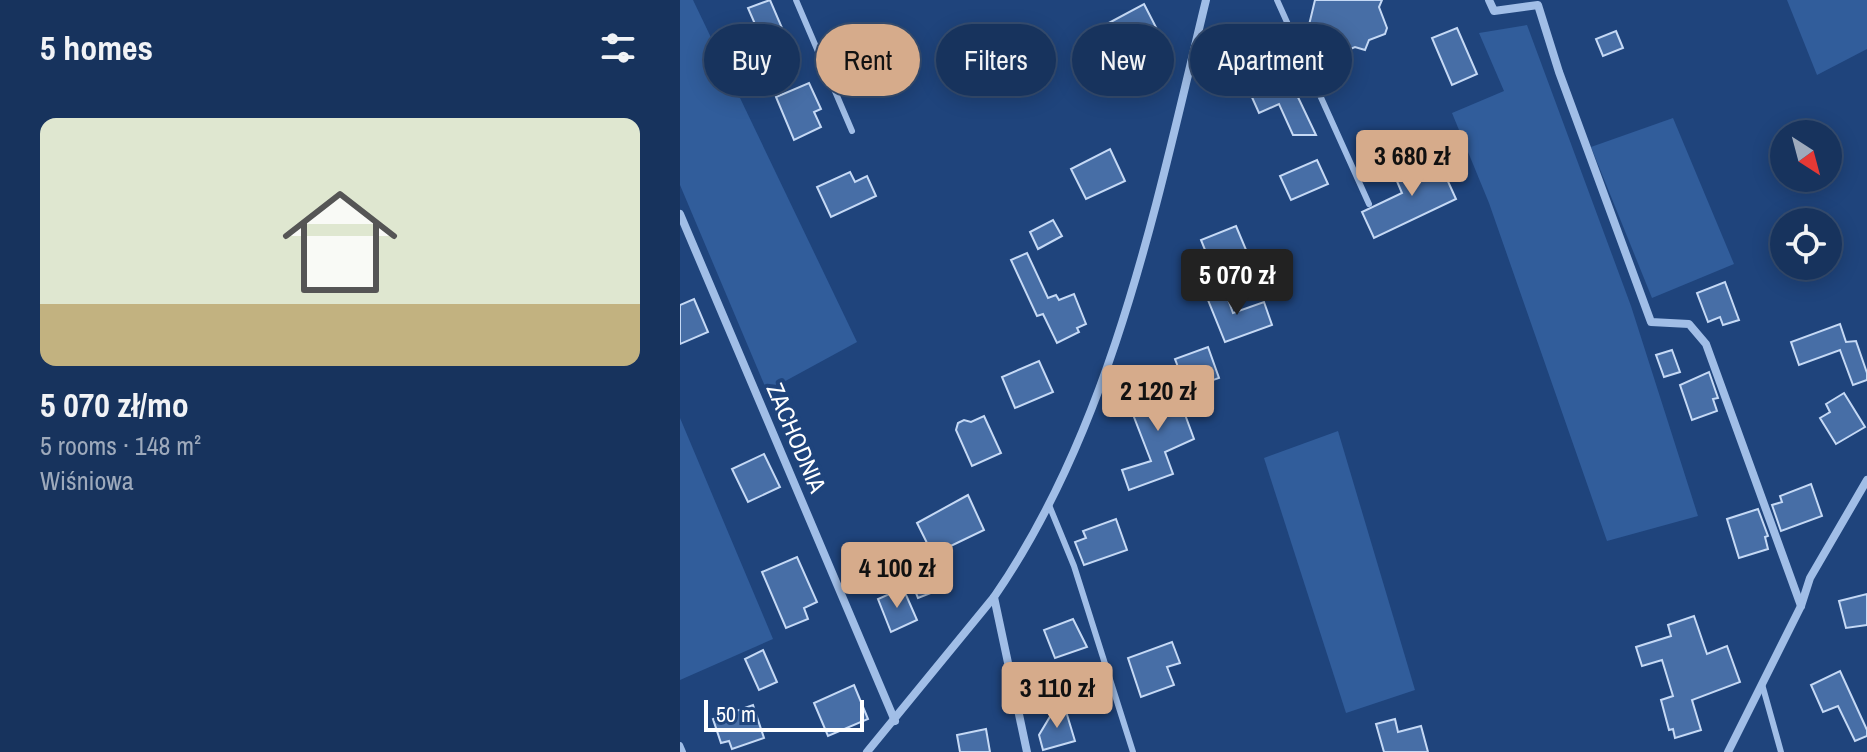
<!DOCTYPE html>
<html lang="en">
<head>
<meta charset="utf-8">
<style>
  body { margin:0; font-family:"Archivo Narrow",sans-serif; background:#243f66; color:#f1f3f6; height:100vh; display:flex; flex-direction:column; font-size:30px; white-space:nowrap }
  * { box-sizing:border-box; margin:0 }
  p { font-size:26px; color:#9eaabc }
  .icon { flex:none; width:44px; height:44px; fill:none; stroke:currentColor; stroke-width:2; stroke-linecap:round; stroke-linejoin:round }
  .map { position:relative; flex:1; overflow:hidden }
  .details { display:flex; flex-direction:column; background:#17335d; width:680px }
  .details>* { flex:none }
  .banner { position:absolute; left:24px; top:24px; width:760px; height:72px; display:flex; gap:16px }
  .needle { width:52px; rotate:144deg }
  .tools { position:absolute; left:1090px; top:120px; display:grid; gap:16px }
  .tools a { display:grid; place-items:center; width:72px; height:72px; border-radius:50%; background:#17335d; box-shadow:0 4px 20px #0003,0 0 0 2px #364e72; font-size:40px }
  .scale { position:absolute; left:24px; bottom:20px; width:160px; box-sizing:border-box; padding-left:8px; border:4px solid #fff; border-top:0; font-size:22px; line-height:28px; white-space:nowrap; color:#fff; -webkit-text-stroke:6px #1f447c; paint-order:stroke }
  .price { position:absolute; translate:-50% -68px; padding:0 18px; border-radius:8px; background:#d6ab8b; color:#111; font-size:26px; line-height:52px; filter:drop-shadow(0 2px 4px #0008) }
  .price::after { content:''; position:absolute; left:50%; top:48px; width:24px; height:18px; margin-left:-12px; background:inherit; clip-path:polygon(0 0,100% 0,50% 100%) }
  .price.current { background:#222; color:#fff }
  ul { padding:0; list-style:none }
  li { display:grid; align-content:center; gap:16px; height:424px; padding:0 40px }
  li+li { border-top:2px solid #364e72 }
  li span { display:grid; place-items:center; height:248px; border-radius:16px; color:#555 }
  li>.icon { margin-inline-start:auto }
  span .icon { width:144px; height:144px; fill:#fffc; stroke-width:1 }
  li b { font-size:34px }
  h2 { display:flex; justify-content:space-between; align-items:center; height:96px; padding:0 40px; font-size:34px }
  .pill { padding:0 28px; border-radius:36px; background:#17335d; box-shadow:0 4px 20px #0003,0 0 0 2px #364e72; font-size:28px; line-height:72px }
  .pill.current { background:#d6ab8b; color:#111 }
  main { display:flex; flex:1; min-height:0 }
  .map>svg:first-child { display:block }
  .green { fill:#315d9b }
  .building { fill:#476ea6; stroke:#c5d9f5; stroke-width:2 }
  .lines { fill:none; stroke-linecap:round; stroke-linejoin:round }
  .lane { stroke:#a1bee7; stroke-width:6 }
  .street { stroke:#a1bee7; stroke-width:8 }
  .labels { text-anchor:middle; stroke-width:8; stroke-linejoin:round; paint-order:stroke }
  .street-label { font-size:24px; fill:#fff; stroke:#1f447c }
</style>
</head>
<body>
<main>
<section class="details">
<h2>5 homes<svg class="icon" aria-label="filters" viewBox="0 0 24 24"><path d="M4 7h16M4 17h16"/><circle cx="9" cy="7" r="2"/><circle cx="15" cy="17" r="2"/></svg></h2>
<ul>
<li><span style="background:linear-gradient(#dfe7d0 75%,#c2b280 0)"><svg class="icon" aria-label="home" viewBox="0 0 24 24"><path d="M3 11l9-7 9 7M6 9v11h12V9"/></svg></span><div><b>5 070 zł/mo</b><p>5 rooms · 148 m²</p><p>Wiśniowa</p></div></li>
</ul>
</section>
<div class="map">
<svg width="1187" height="752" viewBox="0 0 1187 752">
  <rect width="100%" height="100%" fill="#1f447c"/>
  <!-- green -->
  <g class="green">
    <path d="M0,0H13L177,342L87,391L0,185Z"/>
    <path d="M1107,0H1187V49L1137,75Z"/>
    <path d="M847,25L951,306L1018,516L927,541L809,203L772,113L824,91L799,33Z"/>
    <path d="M993,118L1054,264L972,298L911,147Z"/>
    <path d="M0,418L93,639L0,680Z"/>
    <path d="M658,431L735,690L666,713L584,458Z"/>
  </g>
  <!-- building -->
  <g class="building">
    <path d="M90,0L108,42L74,56L63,29L75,24L68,8Z"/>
    <path d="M635,0H702L699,7L707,28L705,34L689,40L685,50L675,47L656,55L645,31L629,25Z"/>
    <path d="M464,4L482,39L443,60L425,25Z"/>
    <path d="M777,28L797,74L772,85L752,38Z"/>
    <path d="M936,31L943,48L923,56L916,39Z"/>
    <path d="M602,66L616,93L636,135H613L599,104L579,113L571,95L577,93L571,80Z"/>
    <path d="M129,83L141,109L134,112L141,127L114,140L96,97Z"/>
    <path d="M430,149L445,181L406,199L391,169Z"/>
    <path d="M756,155L776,199L694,238L682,212L722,193L716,179L735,170L733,166Z"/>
    <path d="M637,160L648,184L611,200L600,176Z"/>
    <path d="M170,172L175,182L187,176L196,196L151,217L137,187Z"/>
    <path d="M373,220L382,236L358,249L350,232Z"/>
    <path d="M556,226L569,257L534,272L521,240Z"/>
    <path d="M347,253L368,298L376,295L379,300L394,294L406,324L397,328L399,332L377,343L363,314L357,316L331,260Z"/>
    <path d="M1045,282L1059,320L1043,325L1040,317L1028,322L1017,293Z"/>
    <path d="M544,288L553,313L584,302L592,325L545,342L526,295Z"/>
    <path d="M14,299L28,332L0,344V305Z"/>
    <path d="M1160,324L1166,342L1176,341L1187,373V380L1173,385L1160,350L1119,365L1111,342Z"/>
    <path d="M528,347L539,378L499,392L491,369L498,367L495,359Z"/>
    <path d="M992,350L1000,372L984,377L976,355Z"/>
    <path d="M359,361L373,392L335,408L322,377Z"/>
    <path d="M1029,372L1038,398L1033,399L1037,411L1012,420L1000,385Z"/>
    <path d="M493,382L514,439L485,452L493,474L449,490L442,470L471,461L447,399Z"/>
    <path d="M1164,393L1185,427L1156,444L1140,418L1150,412L1146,404Z"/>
    <path d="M304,416L321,453L292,466L276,430L278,423L284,420L291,422Z"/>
    <path d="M84,454L100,487L68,502L52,469Z"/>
    <path d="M1131,484L1142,516L1101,531L1092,505L1102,502L1100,496Z"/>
    <path d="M288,495L304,530L256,553L269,586L238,598L223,562L251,551L237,523Z"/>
    <path d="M1078,509L1088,536L1085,537L1088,549L1059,558L1047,519Z"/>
    <path d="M436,519L447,550L404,565L395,542L406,538L403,531Z"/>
    <path d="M117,557L137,602L124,608L128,619L106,628L82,572Z"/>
    <path d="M223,588L237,620L211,632L198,599Z"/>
    <path d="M1187,594V625L1166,628L1159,601Z"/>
    <path d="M1014,616L1027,654L1047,646L1060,682L1012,700L1021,730L995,738L993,729L989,730L981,700L993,696L982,660L962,666L956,647L991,636L988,625Z"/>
    <path d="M393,619L407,647L375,658L364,630Z"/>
    <path d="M492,642L500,663L487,667L494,685L461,697L448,658Z"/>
    <path d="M83,650L97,682L79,690L65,659Z"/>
    <path d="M1160,671L1187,730V736L1175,741L1158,706L1143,712L1131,685Z"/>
    <path d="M419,683L425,700L394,710L388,693Z"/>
    <path d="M174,685L188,719L148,736L134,703Z"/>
    <path d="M73,705L84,738L52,749L49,741L41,743L33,719Z"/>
    <path d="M385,708L395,741L363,750L359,735L374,710Z"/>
    <path d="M715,719L718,732L741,726L748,752H704L696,724Z"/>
    <path d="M306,729L310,752H280L277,735Z"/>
  </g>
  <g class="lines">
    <!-- lane -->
    <g class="lane">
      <path d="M116,0L172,131"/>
      <path d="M597,0L689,204"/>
      <path d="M369,505L394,566L453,752"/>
      <path d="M1082,684L1101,752"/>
      <path d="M0,745L3,752"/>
    </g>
    <!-- street -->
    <g class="street">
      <path d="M809,0L814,11L858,5L879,72L971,322L1009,324L1026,344L1121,606"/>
      <path d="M0,214L215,721"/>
      <path d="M187,752L314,597"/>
      <path d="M347,752L314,597C433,425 477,201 526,0"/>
      <path d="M1048,752L1121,606L1130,578L1187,480"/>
    </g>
  </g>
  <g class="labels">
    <!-- street labels -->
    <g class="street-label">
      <text transform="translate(116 438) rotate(67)" y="8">ZACHODNIA</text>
    </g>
  </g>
</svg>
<div class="tools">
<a><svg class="needle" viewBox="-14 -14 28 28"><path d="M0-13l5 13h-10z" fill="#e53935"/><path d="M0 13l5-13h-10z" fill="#9eaabc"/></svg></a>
<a><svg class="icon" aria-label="locate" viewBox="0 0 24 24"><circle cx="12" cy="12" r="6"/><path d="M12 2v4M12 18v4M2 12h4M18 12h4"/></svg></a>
</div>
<div class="scale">50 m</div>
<b class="price" style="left:732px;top:198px">3 680 zł</b>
<b class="price current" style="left:557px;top:317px">5 070 zł</b>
<b class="price" style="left:478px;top:433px">2 120 zł</b>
<b class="price" style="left:217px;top:610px">4 100 zł</b>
<b class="price" style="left:377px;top:730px">3 110 zł</b>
<div class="banner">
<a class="pill">Buy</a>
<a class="pill current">Rent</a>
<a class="pill">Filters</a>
<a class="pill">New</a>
<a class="pill">Apartment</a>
</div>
</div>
</main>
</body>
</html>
